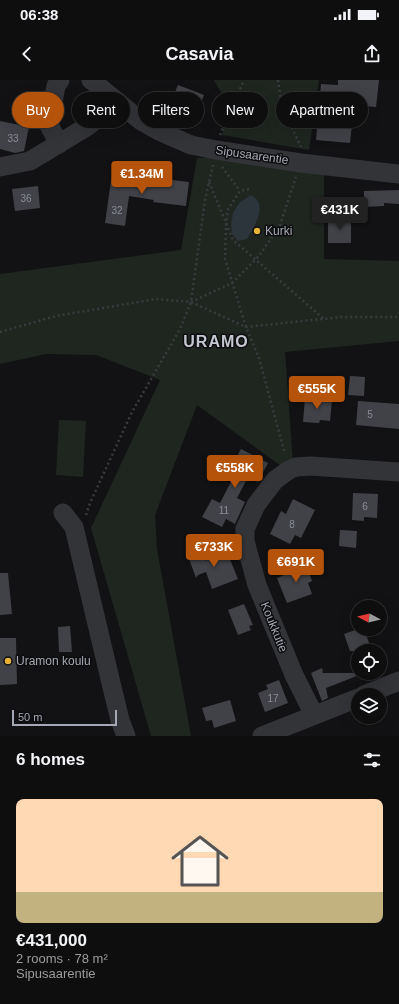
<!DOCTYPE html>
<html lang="en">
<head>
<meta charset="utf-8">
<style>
  body { margin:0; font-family:Arial,sans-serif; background:#1c1c1d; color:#f1f3f6; height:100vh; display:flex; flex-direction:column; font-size:15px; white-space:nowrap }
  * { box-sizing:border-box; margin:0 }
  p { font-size:13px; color:#9b9c9e }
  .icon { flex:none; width:22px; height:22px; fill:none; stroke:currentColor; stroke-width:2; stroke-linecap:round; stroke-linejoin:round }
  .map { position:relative; height:656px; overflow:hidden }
  .sheet { display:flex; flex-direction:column; background:#0e0e0f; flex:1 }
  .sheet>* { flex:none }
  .hud { position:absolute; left:12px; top:12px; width:375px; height:36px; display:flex; gap:8px }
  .needle { width:26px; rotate:277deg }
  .fabs { position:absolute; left:351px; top:520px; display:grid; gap:8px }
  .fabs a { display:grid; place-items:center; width:36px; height:36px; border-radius:50%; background:#0e0e0f; box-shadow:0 4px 16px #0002,0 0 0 1px #2e2e2f; font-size:20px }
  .scale { position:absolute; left:12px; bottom:10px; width:105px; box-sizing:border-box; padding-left:4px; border:2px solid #a4a8b3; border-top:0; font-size:11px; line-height:14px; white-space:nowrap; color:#a4a8b3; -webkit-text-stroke:3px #0d0d0f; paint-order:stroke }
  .price { position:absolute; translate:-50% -34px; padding:0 9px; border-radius:4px; background:#b45309; color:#fff; font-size:13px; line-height:26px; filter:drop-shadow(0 1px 2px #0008) }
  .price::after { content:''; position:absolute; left:50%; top:24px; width:12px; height:9px; margin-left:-6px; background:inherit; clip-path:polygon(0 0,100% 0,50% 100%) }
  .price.active { background:#222; color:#fff }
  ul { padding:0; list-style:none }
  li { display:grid; align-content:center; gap:8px; height:212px; padding:0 16px }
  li+li { border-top:1px solid #2e2e2f }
  li span { display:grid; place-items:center; height:124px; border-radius:8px; color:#555 }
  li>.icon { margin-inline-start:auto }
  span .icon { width:72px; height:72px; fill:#fffc; stroke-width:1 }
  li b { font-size:17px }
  h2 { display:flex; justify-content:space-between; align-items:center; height:48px; padding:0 16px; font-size:17px }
  .tag { padding:0 14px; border-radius:18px; background:#0e0e0f; box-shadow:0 4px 16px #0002,0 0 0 1px #2e2e2f; font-size:14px; line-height:36px }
  .tag.active { background:#b45309; color:#fff }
  .status { display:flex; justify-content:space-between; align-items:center; height:28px; padding:0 20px; background:#0e0e0f; direction:ltr }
  .status svg { height:11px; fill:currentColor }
  header { display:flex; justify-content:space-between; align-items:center; height:52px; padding:0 16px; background:#0e0e0f; font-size:18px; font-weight:600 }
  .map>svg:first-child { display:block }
  .green { fill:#1f2620 }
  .water { fill:#2c343c }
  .building { fill:#414247 }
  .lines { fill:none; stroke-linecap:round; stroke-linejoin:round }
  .path { stroke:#393b3f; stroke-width:2.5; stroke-dasharray:2 3; stroke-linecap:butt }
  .minor { stroke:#333438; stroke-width:19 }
  .poi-dot { fill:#e7b337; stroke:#0d0d0f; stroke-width:1.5 }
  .labels { text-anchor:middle; stroke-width:3; stroke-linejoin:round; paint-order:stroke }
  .number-label { font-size:10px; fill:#8b8e98 }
  .street-label { font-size:12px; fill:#a4a8b3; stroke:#0d0d0f }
  .poi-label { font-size:12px; fill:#a4a8b3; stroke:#0d0d0f; text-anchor:start }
  .district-label { font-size:16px; font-weight:bold; letter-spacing:1px; fill:#c5c8d0; stroke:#0d0d0f }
</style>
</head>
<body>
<div class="status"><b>06:38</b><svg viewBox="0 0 49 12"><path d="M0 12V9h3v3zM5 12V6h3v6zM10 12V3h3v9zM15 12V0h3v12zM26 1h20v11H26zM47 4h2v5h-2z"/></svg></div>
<header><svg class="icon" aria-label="back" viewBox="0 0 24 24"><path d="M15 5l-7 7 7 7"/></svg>Casavia<svg class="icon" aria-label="share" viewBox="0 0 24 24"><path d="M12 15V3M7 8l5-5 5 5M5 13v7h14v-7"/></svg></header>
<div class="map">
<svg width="399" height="656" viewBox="0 0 399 656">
  <rect width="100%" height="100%" fill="#121214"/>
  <!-- green -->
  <g class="green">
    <path d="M214,0H319L309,70L222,55L228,24Z"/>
    <path d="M215,77L324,95V179L399,181V261L285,272L293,382L281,386L197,325L155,435L157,469L191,656H151L91,448L160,300L96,275L46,274L0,284V194L181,170L197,78Z"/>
    <path d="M59,340L86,341L83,397L56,395Z"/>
  </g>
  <!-- water -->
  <path class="water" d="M251,115C269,124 254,148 247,159L238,161L232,154L231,145L233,133L240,122Z"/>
  <!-- building -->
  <g class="building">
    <path d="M338,0H379L376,27L354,25L350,63L316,60L321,4L338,5Z"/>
    <path d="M178,5L204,15L195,37L169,26Z"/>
    <path d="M0,41L29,47L24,71L15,73L0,69Z"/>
    <path d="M112,94L156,100L157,98L189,102L186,126L153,122L154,120L129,116L125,146L105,143Z"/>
    <path d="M38,106L40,128L15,131L12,109Z"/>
    <path d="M399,110V124L384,123V126L364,127V111Z"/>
    <rect x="328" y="139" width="23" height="24"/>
    <path d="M350,296L365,297L364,316L348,315Z"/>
    <path d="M305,318L332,320L330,341L320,340L319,343L303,342Z"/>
    <path d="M358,321L399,324V349L356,345Z"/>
    <path d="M241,369L268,383L258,402L248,397L237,418L245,422L235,444L226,439L222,447L202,437L212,419L220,423L233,398L227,396Z"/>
    <path d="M353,413L378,414L377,438L364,437V441L352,440Z"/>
    <path d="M293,419L315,430L301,458L295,455L290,464L270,454L281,431L286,434Z"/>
    <path d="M340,450L357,451L356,468L339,466Z"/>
    <path d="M212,467L205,481L227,472L238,499L212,509L206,492L198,495L196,498L188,476Z"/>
    <path d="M305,481L312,501L308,503L312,514L287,523L277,498L292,492L290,486Z"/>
    <path d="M0,493H8L12,534L0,535Z"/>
    <path d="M244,524L253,545L249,546L251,550L238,555L228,530Z"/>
    <path d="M70,546L72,572H59L58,547Z"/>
    <path d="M358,549H364L372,571H350L344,554Z"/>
    <path d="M0,558H16L17,604L0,605Z"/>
    <path d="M322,588L323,593H361L362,594L326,608L328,618L322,621L311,593Z"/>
    <path d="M279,600L288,623L265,632L258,613L268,609L266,605Z"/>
    <path d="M230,620L236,641L214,648L212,640L206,641L202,628Z"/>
  </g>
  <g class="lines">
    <!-- path -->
    <g class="path">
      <path d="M278,0L282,27L301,67"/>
      <path d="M220,55L244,0"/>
      <path d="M222,87L240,111"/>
      <path d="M209,102L233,160L324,239"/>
      <path d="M249,109L240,111L228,129L226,146L225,179L246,247L259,278L285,374"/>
      <path d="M191,222L232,203L259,176L280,145L296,97"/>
      <path d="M0,252L56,236L156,219L191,222L246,247L341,237H399"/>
      <path d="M86,435L90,423L132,332L180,249L191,222L205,120L213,85"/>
    </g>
    <!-- minor -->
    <g class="minor">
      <path d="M91,0L141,41L159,51L191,65L216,70L301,83L399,94"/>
      <path d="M59,64L49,45L56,6L60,0"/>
      <path d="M0,87L30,81L88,46L118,22"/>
      <path d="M63,433L74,447L111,603L120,640L126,656"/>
      <path d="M364,615L399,601"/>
      <path d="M314,635L294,595L257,505L245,461V449L256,425L275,400L289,390L296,387L311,386L399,392"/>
      <path d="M262,656L358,618"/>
    </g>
  </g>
  <!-- markers -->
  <g class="poi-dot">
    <circle cx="257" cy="151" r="4"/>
    <circle cx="8" cy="581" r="4"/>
  </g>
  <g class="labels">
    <!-- number labels -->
    <g class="number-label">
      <text x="13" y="62">33</text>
      <text x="26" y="122">36</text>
      <text x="117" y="134">32</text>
      <text x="370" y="338">5</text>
      <text x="365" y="430">6</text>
      <text x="224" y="434">11</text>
      <text x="292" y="448">8</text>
      <text x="273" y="622">17</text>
    </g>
    <!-- street labels -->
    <g class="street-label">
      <text transform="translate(252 75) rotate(8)" y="4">Sipusaarentie</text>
      <text transform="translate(274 547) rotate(68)" y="4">Koukkutie</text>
    </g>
    <!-- poi labels -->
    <g class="poi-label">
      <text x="265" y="155">Kurki</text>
      <text x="16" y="585">Uramon koulu</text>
    </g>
    <!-- district labels -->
    <g class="district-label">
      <text x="216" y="267">URAMO</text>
    </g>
  </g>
</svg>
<div class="fabs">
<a><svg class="needle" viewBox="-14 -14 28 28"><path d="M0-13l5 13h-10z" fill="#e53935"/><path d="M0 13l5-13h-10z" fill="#9b9c9e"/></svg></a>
<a><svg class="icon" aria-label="locate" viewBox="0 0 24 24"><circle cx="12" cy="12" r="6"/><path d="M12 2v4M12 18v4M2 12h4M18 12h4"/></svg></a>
<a><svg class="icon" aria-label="layers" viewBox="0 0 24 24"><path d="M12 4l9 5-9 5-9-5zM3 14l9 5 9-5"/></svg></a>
</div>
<div class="scale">50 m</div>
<b class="price" style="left:142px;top:115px">€1.34M</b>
<b class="price active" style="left:340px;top:151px">€431K</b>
<b class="price" style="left:317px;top:330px">€555K</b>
<b class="price" style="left:235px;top:409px">€558K</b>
<b class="price" style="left:214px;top:488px">€733K</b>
<b class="price" style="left:296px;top:503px">€691K</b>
<div class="hud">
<a class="tag active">Buy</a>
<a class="tag">Rent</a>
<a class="tag">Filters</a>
<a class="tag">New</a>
<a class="tag">Apartment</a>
</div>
</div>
<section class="sheet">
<h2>6 homes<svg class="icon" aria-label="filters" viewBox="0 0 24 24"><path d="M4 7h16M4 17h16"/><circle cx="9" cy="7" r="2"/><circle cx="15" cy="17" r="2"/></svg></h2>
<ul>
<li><span style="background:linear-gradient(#ffd9b3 75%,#c2b280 0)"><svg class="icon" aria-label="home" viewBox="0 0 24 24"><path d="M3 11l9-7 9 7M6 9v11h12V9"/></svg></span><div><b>€431,000</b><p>2 rooms · 78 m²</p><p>Sipusaarentie</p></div></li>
</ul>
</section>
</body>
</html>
